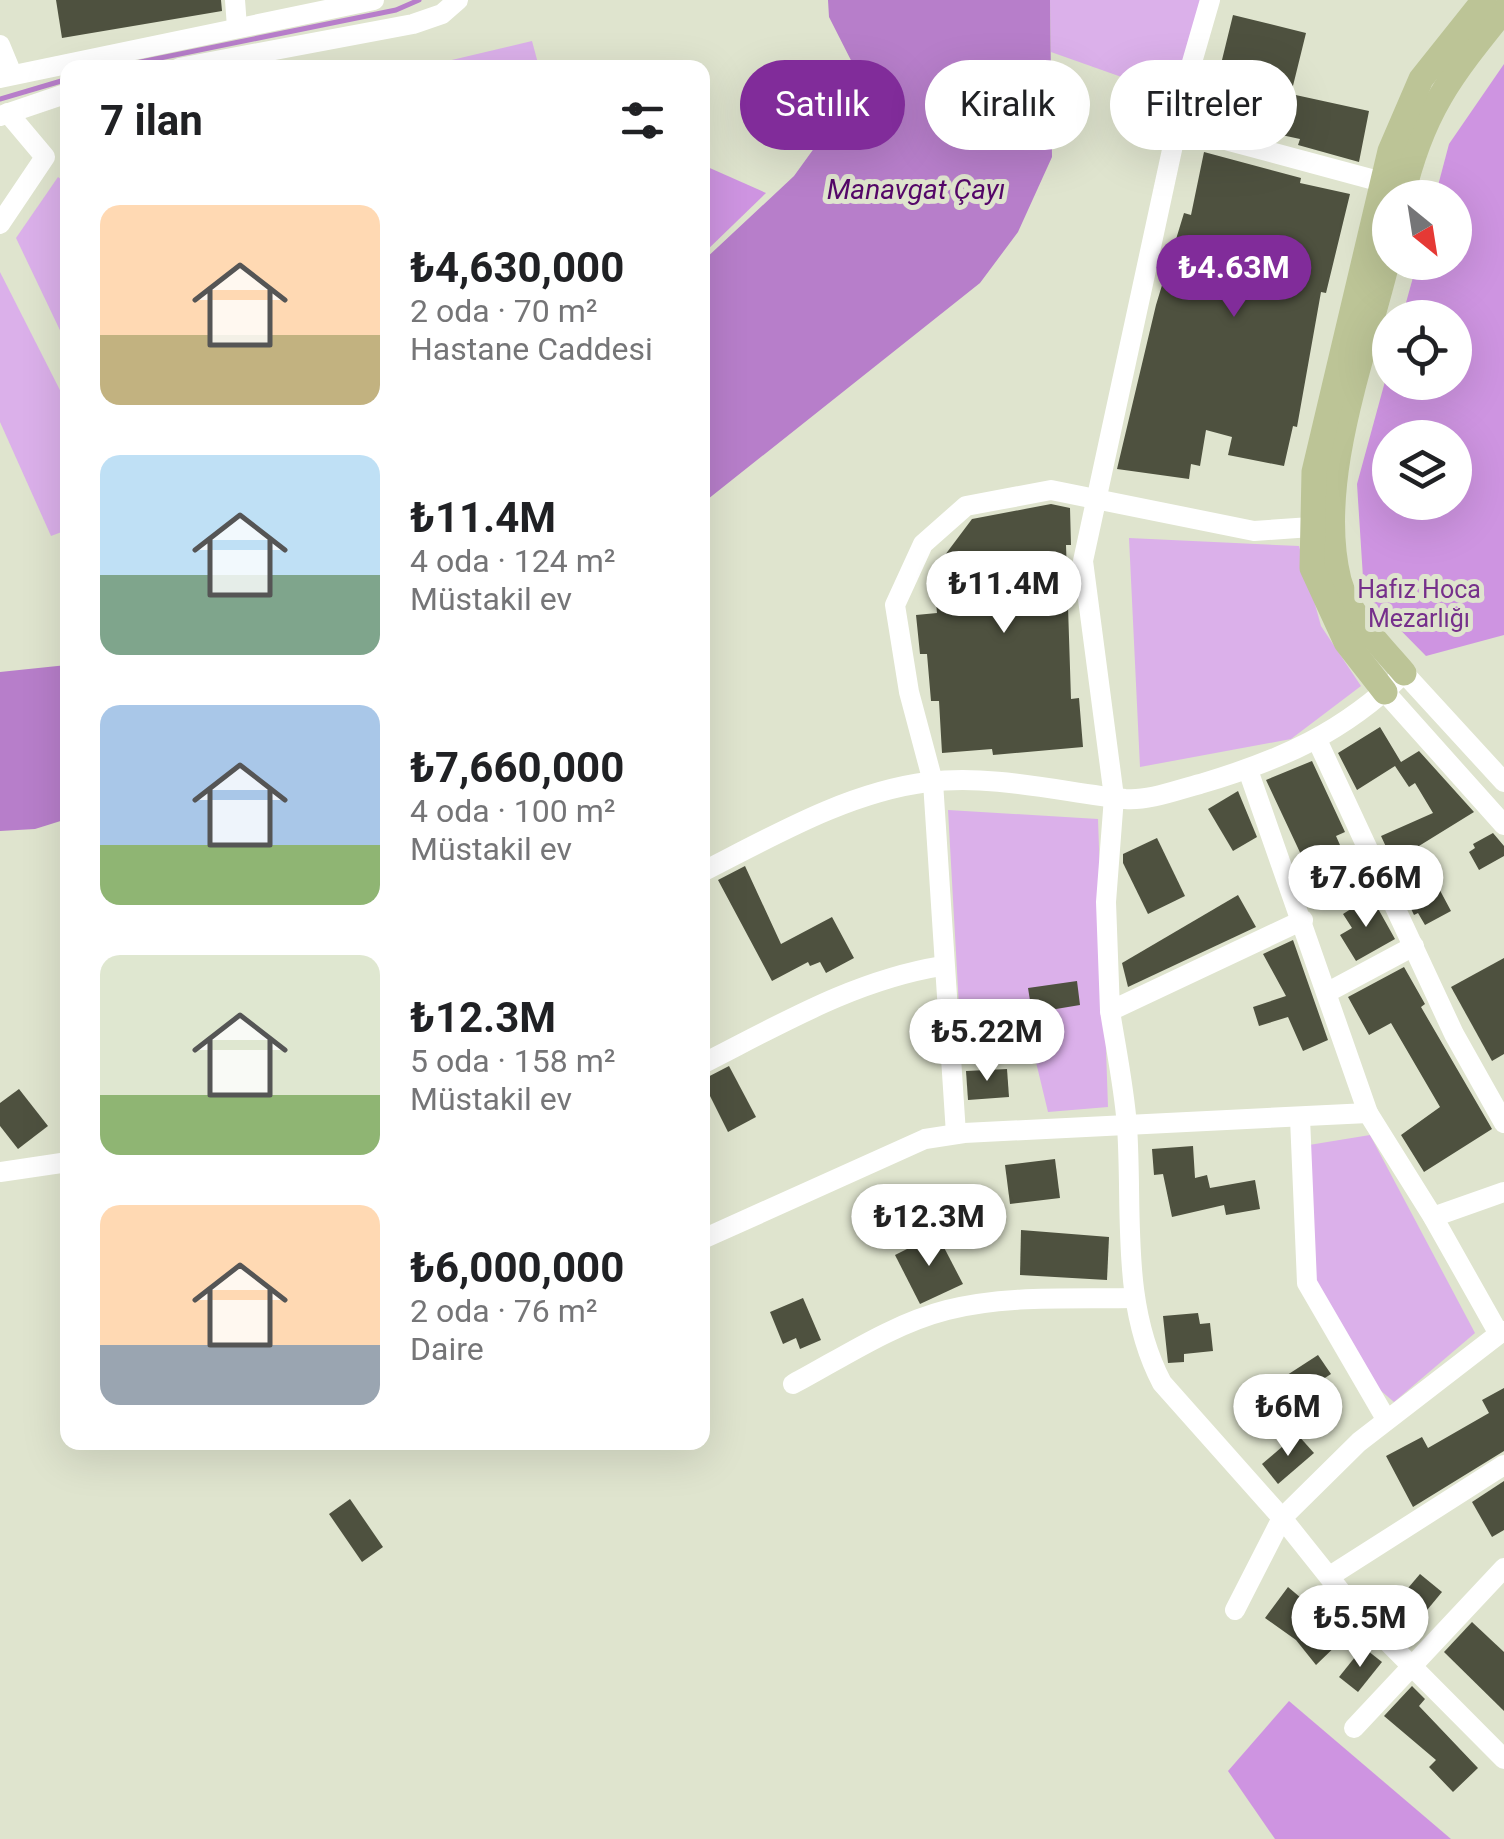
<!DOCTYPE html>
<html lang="tr">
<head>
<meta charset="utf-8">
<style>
  body { margin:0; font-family:Roboto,sans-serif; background:#f6f6f6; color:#202124; height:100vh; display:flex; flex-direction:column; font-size:38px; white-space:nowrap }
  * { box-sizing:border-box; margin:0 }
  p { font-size:32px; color:#757577 }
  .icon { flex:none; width:55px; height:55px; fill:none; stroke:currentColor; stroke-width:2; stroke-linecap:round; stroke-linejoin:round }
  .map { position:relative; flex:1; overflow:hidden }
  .sheet { position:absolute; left:60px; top:60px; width:650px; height:1390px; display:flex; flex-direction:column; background:#fff; border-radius:20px; box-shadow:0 10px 40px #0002 }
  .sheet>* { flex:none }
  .top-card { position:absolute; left:740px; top:60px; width:612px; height:90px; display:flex; gap:20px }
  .needle { width:65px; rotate:150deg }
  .fabs { position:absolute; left:1372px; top:180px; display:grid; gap:20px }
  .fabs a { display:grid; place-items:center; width:100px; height:100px; border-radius:50%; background:#fff; box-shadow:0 10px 40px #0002; font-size:50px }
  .price { position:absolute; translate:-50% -85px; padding:0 22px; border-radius:35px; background:#fff; color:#222; font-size:32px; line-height:65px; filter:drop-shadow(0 2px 5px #0008) }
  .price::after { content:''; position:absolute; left:50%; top:60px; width:30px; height:22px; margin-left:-15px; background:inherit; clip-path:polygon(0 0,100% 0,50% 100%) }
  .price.selected { background:#812c9a; color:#fff }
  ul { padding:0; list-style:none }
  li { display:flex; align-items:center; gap:30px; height:250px; padding:0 40px }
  li span { display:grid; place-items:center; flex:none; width:280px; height:200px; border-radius:20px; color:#555 }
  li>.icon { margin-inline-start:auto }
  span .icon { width:120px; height:120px; fill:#fffc; stroke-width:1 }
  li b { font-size:42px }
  h2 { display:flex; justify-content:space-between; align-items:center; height:120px; padding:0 40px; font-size:42px }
  .chip { padding:0 35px; border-radius:45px; background:#fff; box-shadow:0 10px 40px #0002; font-size:35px; line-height:90px }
  .chip.selected { background:#812c9a; color:#fff }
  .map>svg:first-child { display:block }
  .green { fill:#dbb0ea }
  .forest { fill:#ce94e1; fill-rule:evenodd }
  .water { fill:#b77eca }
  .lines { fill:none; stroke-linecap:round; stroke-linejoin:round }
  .stream { stroke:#b77eca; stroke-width:5 }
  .building { fill:#4e513f }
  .minor { stroke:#fff; stroke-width:20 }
  .major { stroke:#bcc496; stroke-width:25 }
  .labels { text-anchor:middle; stroke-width:10; stroke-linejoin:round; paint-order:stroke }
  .park-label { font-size:25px; fill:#76308b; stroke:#dfe4ce }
  .water-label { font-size:28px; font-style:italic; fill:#540768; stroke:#dfe4ce }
</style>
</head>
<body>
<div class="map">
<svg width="1504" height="1839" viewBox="0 0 1504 1839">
  <rect width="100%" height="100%" fill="#dfe4ce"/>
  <!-- green -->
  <g class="green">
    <path d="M1050,0H1202L1178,97L1051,52Z"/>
    <path d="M532,41L539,67H422Z"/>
    <path d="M58,177L67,184V345L16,238Z"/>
    <path d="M0,272L67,404V530L51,536L0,422Z"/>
    <path d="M1129,538L1299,546L1321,626L1361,686L1291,739L1140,767Z"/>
    <path d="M948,810L1098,819L1108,1107L1048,1112L1035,1058L962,1060Z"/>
    <path d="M1370,1135L1475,1333L1394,1402L1380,1390L1313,1280L1309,1145Z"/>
  </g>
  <!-- forest -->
  <g class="forest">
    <path d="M1504,64V635L1426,656L1364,593L1357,484L1390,363V382H1455V318L1402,317L1417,263L1455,262V198L1435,197L1449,144ZM1390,438H1455V502H1390Z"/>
    <path d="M703,165L766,193L703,254Z"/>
    <path d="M1289,1701L1451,1839H1275L1228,1771Z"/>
  </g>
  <!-- water -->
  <g class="water">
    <path d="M828,0H1050L1052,157L1018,232L980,283L703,503V261L794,176L862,82L829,17Z"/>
    <path d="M67,665V819L35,829L0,831V672Z"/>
  </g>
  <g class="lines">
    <!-- stream -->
    <g class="stream">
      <path d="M111,68L396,10L419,0"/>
      <path d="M0,99L68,79"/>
    </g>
  </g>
  <!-- building -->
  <g class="building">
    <path d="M56,0H221L222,11L62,38Z"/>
    <path d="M1233,15L1306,33L1291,94L1369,111L1359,162L1298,145L1300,139L1216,121L1227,66L1221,64Z"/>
    <path d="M1204,152L1301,178L1300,183L1350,194L1326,293L1321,292L1297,427L1293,426L1284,466L1228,455L1232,437L1206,430L1200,466L1191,464L1189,479L1117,469L1156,305L1184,213L1191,215Z"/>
    <path d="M1051,504L1070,508L1071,545H1066L1071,699L1079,698L1083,747L993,755L992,749L942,753L939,701H931L927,654H920L916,615L937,613L933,571L972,519Z"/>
    <path d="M1380,727L1401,762L1419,751L1474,812L1393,862L1381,836L1433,813L1415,783L1409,787L1395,766L1357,790L1338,753Z"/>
    <path d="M1312,761L1345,832L1336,836L1355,879L1320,895L1266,780Z"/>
    <path d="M1238,791L1257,837L1233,851L1208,809Z"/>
    <path d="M1493,833L1504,846V856L1479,870L1469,852L1475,848L1473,844Z"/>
    <path d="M1157,838L1185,896L1148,914L1123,863V854Z"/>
    <path d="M745,866L781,944L832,917L854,958L826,973L820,962L810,966L808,962L772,981L718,880Z"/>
    <path d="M1428,868L1451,911L1425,925L1418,913L1414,915L1400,886Z"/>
    <path d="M1238,895L1256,927L1128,987L1122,963Z"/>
    <path d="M1371,896L1395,939L1356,961L1340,935L1352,928L1343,914Z"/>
    <path d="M1293,940L1328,1040L1303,1051L1288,1017L1259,1026L1253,1007L1286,996L1263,954Z"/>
    <path d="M1504,958V1054L1492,1061L1451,987Z"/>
    <path d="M1404,967L1425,1004L1421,1007L1492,1129L1424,1172L1401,1135L1440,1107L1391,1023L1369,1035L1348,997Z"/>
    <path d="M1077,981L1080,1005L1032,1013L1028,988Z"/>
    <path d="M729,1066L756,1117L728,1132L702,1080Z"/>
    <path d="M1007,1069L1009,1097L968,1100L966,1071Z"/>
    <path d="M19,1089L48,1126L18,1149L0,1126V1103Z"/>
    <path d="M1193,1146L1195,1178L1207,1175L1210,1188L1255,1180L1260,1209L1226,1215L1224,1205L1172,1217L1163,1174L1154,1175L1152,1149Z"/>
    <path d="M1055,1159L1060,1198L1010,1204L1005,1165Z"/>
    <path d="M1021,1230L1109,1237L1107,1280L1020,1275Z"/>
    <path d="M937,1234L963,1284L920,1304L895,1255Z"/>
    <path d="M803,1298L821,1340L800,1349L796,1338L783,1344L770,1312Z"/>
    <path d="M1198,1313L1200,1324L1210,1323L1213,1351L1184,1354V1362L1168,1363L1163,1316Z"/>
    <path d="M1318,1355L1331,1374L1294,1398L1281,1379Z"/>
    <path d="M1504,1388V1451L1413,1507L1386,1456L1422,1437L1428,1448L1489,1413L1482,1400Z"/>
    <path d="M1297,1434L1314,1453L1278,1484L1262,1464Z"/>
    <path d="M1504,1481V1530L1492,1537L1472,1502Z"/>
    <path d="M350,1499L383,1547L362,1562L329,1514Z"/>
    <path d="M1420,1574L1442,1592L1413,1627L1391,1608Z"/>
    <path d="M1288,1587L1346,1636L1316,1665L1296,1640L1265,1618Z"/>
    <path d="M1472,1622L1504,1652V1711L1444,1652Z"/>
    <path d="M1363,1647L1382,1662L1358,1692L1339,1677Z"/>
    <path d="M1412,1686L1425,1699L1419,1706L1478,1768L1453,1792L1429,1767L1436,1760L1384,1716Z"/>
  </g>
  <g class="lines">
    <!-- minor -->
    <g class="minor">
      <path d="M235,0L237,27"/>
      <path d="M1210,0L1188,76L1083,561L1114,797L1106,902L1110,1011L1303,920"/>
      <path d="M0,45L12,74"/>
      <path d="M179,68L413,24L442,14L458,0"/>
      <path d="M0,78L374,0"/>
      <path d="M0,116L68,93"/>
      <path d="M1177,127L1382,182"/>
      <path d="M0,224L45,157L8,113"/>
      <path d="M1385,692L1504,825"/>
      <path d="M1318,742L1454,1034L1504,1123"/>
      <path d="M1248,770L1368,1113L1433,1217L1499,1334L1504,1331"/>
      <path d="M702,872C773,836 848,792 928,782C993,774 1061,792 1125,799C1149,801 1177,790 1200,784C1281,760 1343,733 1404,673L1504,782"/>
      <path d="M1328,992L1414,946"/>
      <path d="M1110,1011C1116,1049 1124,1087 1127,1126C1133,1213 1120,1303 1162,1383L1282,1518L1353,1607L1504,1759"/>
      <path d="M702,1064C781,1024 855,980 942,966"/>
      <path d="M1300,1118L1307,1283L1386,1419"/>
      <path d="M956,1134L933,782L909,692L895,605L923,544L966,506L1051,490L1254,531L1311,527"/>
      <path d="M0,1172L68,1162"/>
      <path d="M1433,1217L1504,1192"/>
      <path d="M705,1238L925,1139L964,1133L1368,1113"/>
      <path d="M793,1384C842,1358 892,1324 947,1310C1006,1295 1072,1299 1133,1298"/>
      <path d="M1330,1576L1504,1465"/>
      <path d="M1235,1610L1282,1518L1359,1442L1499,1334"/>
      <path d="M1354,1728L1504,1568"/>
    </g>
    <!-- major -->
    <g class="major">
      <path d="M1402,198C1422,112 1450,77 1504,10"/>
      <path d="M1390,251C1367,350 1314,479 1339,580C1348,614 1382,647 1404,673"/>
      <path d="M1385,692L1346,642L1312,568L1314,472L1390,151L1421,79L1484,0"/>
    </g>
  </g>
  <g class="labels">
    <!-- park labels -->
    <g class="park-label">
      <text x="1419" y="598">Hafız Hoca<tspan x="1419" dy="29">Mezarlığı</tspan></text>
    </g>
    <!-- water labels -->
    <g class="water-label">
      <text x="916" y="199">Manavgat Çayı</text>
    </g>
  </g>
</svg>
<div class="fabs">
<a><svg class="needle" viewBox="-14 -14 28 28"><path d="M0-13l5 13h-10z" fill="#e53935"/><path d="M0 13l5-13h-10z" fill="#757577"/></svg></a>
<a><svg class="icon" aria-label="locate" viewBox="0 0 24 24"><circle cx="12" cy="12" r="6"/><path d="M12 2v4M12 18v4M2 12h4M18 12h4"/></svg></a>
<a><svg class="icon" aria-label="layers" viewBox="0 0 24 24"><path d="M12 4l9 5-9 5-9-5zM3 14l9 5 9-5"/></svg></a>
</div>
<b class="price selected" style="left:1234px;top:320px">₺4.63M</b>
<b class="price" style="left:1004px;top:636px">₺11.4M</b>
<b class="price" style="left:1366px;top:930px">₺7.66M</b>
<b class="price" style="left:987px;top:1084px">₺5.22M</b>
<b class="price" style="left:929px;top:1269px">₺12.3M</b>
<b class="price" style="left:1288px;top:1459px">₺6M</b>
<b class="price" style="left:1360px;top:1670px">₺5.5M</b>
<div class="top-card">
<a class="chip selected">Satılık</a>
<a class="chip">Kiralık</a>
<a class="chip">Filtreler</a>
</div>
<section class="sheet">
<h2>7 ilan<svg class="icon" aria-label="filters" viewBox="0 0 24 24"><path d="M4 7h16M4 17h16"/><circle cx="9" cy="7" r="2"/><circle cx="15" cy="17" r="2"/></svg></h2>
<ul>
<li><span style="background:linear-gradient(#ffd9b3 65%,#c2b280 0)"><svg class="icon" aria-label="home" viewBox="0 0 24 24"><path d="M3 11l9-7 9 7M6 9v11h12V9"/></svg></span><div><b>₺4,630,000</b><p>2 oda · 70 m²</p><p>Hastane Caddesi</p></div></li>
<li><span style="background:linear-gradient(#bfe0f5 60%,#7fa58c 0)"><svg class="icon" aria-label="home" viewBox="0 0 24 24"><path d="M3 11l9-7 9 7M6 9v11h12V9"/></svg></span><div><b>₺11.4M</b><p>4 oda · 124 m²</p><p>Müstakil ev</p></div></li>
<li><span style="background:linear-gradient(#a9c7e8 70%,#8fb573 0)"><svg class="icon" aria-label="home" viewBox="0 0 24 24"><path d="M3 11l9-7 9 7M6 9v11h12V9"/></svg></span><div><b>₺7,660,000</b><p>4 oda · 100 m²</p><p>Müstakil ev</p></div></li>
<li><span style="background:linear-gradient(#dfe7d0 70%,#8fb573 0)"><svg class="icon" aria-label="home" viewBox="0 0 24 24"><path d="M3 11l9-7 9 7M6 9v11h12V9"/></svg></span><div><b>₺12.3M</b><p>5 oda · 158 m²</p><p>Müstakil ev</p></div></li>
<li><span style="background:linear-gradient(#ffd9b3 70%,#9aa5b1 0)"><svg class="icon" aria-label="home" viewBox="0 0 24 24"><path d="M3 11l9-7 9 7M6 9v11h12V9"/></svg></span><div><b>₺6,000,000</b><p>2 oda · 76 m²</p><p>Daire</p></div></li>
</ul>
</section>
</div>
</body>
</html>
